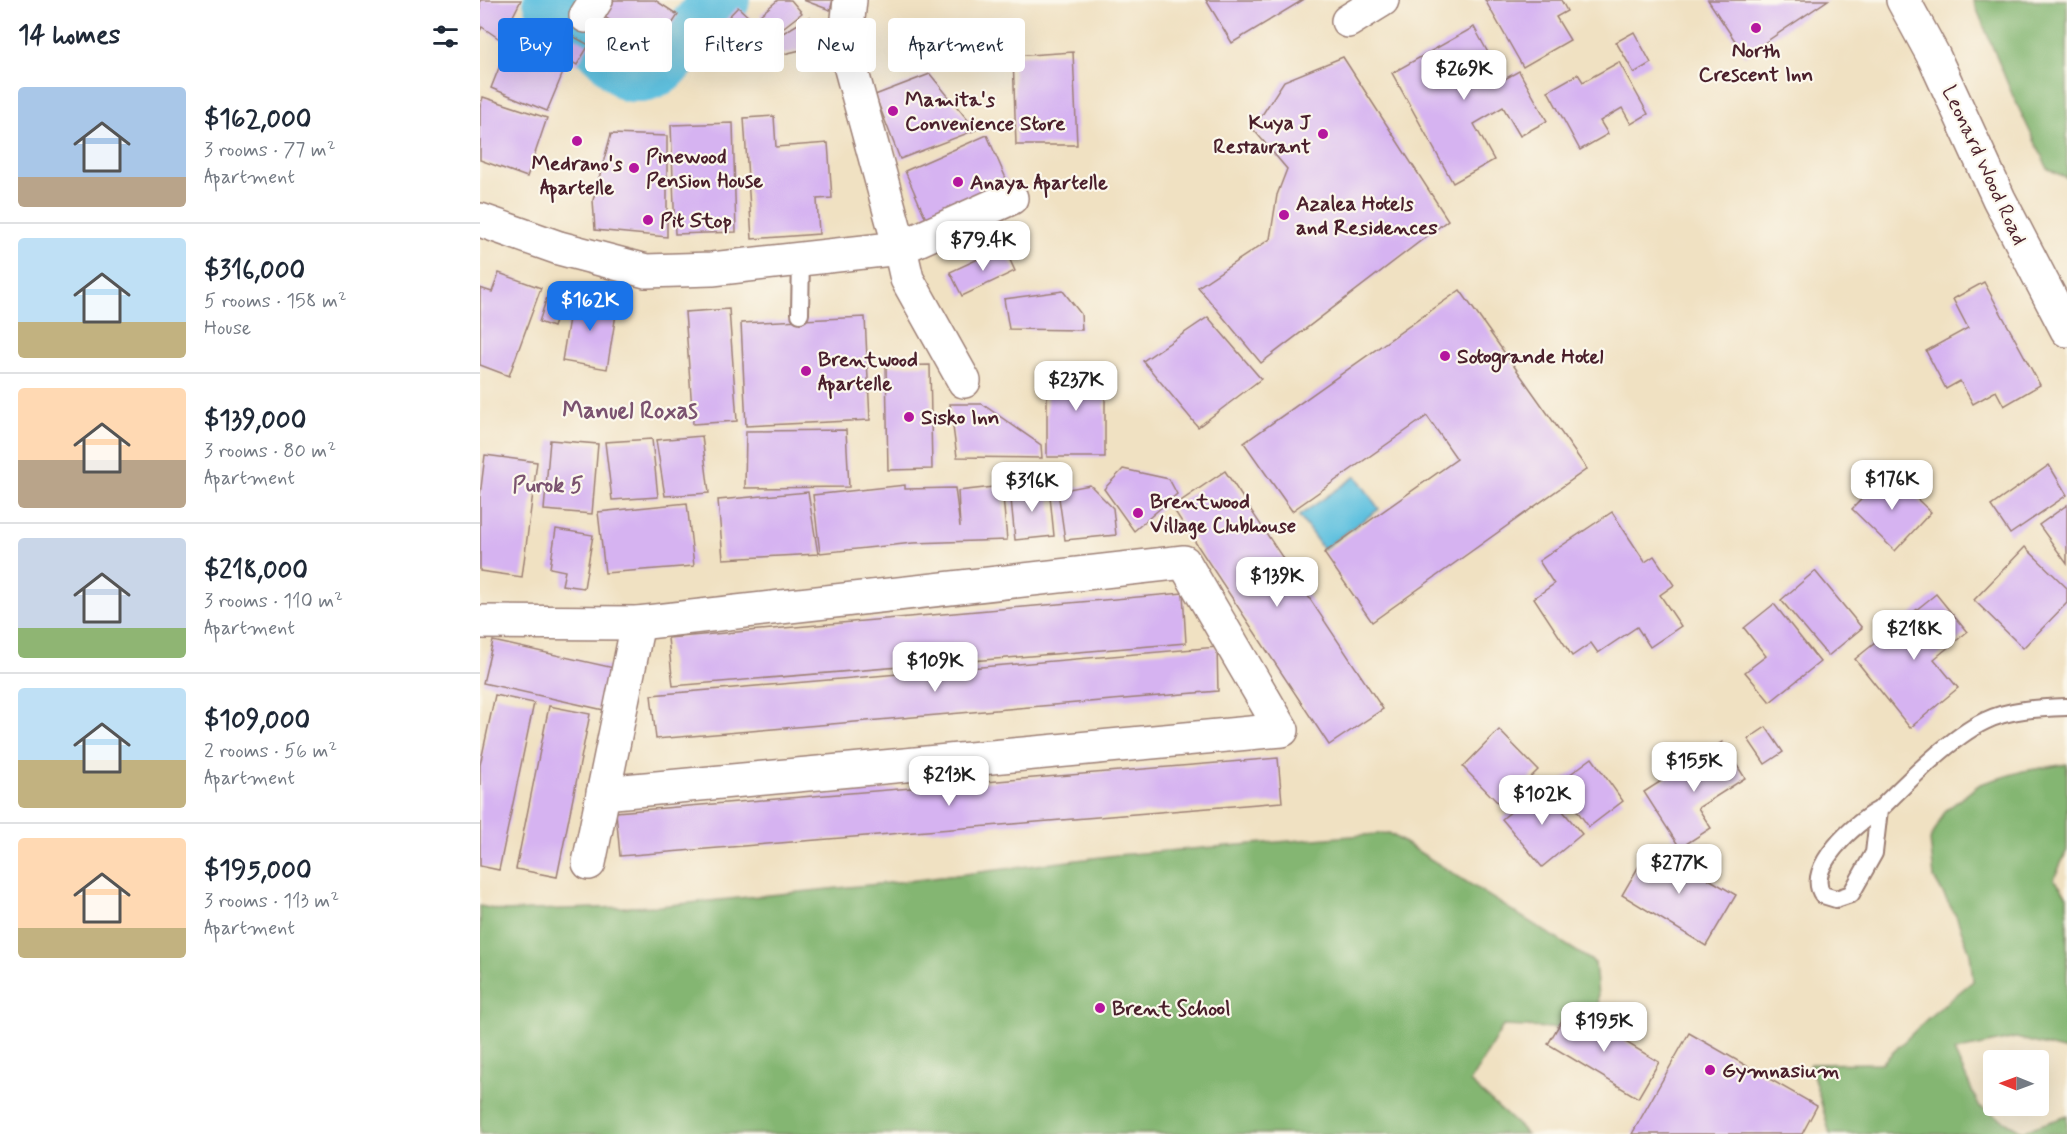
<!DOCTYPE html>
<html lang="en">
<head>
<meta charset="utf-8">
<style>
  body { margin:0; font-family:Mynerve,sans-serif; background:#f2f2f3; color:#1f2937; height:100vh; display:flex; flex-direction:column; font-size:22px; white-space:nowrap }
  * { box-sizing:border-box; margin:0 }
  p { font-size:20px; color:#747a83 }
  .icon { flex:none; width:33px; height:33px; fill:none; stroke:currentColor; stroke-width:2; stroke-linecap:round; stroke-linejoin:round }
  .map { position:relative; flex:1; overflow:hidden }
  .side { display:flex; flex-direction:column; background:#fff; width:480px }
  .side>* { flex:none }
  .banner { position:absolute; left:18px; top:18px; width:570px; height:54px; display:flex; gap:12px }
  .needle { width:39px; rotate:271deg }
  .fabs { position:absolute; left:1503px; top:1050px; display:grid; gap:12px }
  .fabs a { display:grid; place-items:center; width:66px; height:66px; border-radius:6px; background:#fff; box-shadow:0 6px 24px #0002; font-size:30px }
  .price { position:absolute; translate:-50% -51px; padding:0 14px; border-radius:12px; background:#fff; color:#222; font-size:20px; line-height:39px; filter:drop-shadow(0 2px 3px #0008) }
  .price::after { content:''; position:absolute; left:50%; top:36px; width:18px; height:14px; margin-left:-9px; background:inherit; clip-path:polygon(0 0,100% 0,50% 100%) }
  .price.selected { background:#1a73e8; color:#fff }
  ul { padding:0; list-style:none }
  li { display:flex; align-items:center; gap:18px; height:150px; padding:0 18px }
  li+li { border-top:2px solid #e0e1e3 }
  li span { display:grid; place-items:center; flex:none; width:168px; height:120px; border-radius:6px; color:#555 }
  li>.icon { margin-inline-start:auto }
  span .icon { width:72px; height:72px; fill:#fffc; stroke-width:1 }
  li b { font-size:26px }
  h2 { display:flex; justify-content:space-between; align-items:center; height:72px; padding:0 18px; font-size:26px }
  .tag { padding:0 21px; border-radius:6px; background:#fff; box-shadow:0 6px 24px #0002; font-size:21px; line-height:54px }
  .tag.selected { background:#1a73e8; color:#fff }
  main { display:flex; flex:1; min-height:0 }
  .map>svg:first-child { display:block }
  .forest { fill:#84b672; stroke:#676a4e; stroke-width:1.5 }
  .water { fill:#61c1df; stroke:#567085; stroke-width:1.5 }
  .lines { fill:none; stroke-linecap:round; stroke-linejoin:round }
  .river { stroke:#61c1df; stroke-width:56 }
  .building { fill:#d6b3f1 }
  .service-casing { stroke:#9d8076; stroke-width:20 }
  .minor-casing { stroke:#9d8076; stroke-width:36 }
  .primary-casing { stroke:#9d8076; stroke-width:36 }
  .service { stroke:#fff; stroke-width:16 }
  .minor { stroke:#fff; stroke-width:33 }
  .primary { stroke:#fff; stroke-width:33 }
  .poi-dot { fill:#b5179e; stroke:#fbf7ec; stroke-width:2 }
  .labels { text-anchor:middle; stroke-width:4.5; stroke-linejoin:round; paint-order:stroke }
  .poi-label { font-size:21px; font-weight:bold; fill:#4a1f2b; stroke:#fbf7ec; text-anchor:start }
  .street-label { font-size:21px; fill:#4a1f2b; stroke:#fbf7ec }
  .neighbourhood-label { font-size:22px; font-weight:bold; fill:#7b5370; stroke:#fbf7ec }
  .quarter-label { font-size:24px; font-weight:bold; fill:#7b5370; stroke:#fbf7ec }
</style>
</head>
<body>
<main>
<section class="side">
<h2>14 homes<svg class="icon" aria-label="filters" viewBox="0 0 24 24"><path d="M4 7h16M4 17h16"/><circle cx="9" cy="7" r="2"/><circle cx="15" cy="17" r="2"/></svg></h2>
<ul>
<li><span style="background:linear-gradient(#a9c7e8 75%,#b9a48a 0)"><svg class="icon" aria-label="home" viewBox="0 0 24 24"><path d="M3 11l9-7 9 7M6 9v11h12V9"/></svg></span><div><b>$162,000</b><p>3 rooms · 77 m²</p><p>Apartment</p></div></li>
<li><span style="background:linear-gradient(#bfe0f5 70%,#c2b280 0)"><svg class="icon" aria-label="home" viewBox="0 0 24 24"><path d="M3 11l9-7 9 7M6 9v11h12V9"/></svg></span><div><b>$316,000</b><p>5 rooms · 158 m²</p><p>House</p></div></li>
<li><span style="background:linear-gradient(#ffd9b3 60%,#b9a48a 0)"><svg class="icon" aria-label="home" viewBox="0 0 24 24"><path d="M3 11l9-7 9 7M6 9v11h12V9"/></svg></span><div><b>$139,000</b><p>3 rooms · 80 m²</p><p>Apartment</p></div></li>
<li><span style="background:linear-gradient(#c9d6e8 75%,#8fb573 0)"><svg class="icon" aria-label="home" viewBox="0 0 24 24"><path d="M3 11l9-7 9 7M6 9v11h12V9"/></svg></span><div><b>$218,000</b><p>3 rooms · 110 m²</p><p>Apartment</p></div></li>
<li><span style="background:linear-gradient(#bfe0f5 60%,#c2b280 0)"><svg class="icon" aria-label="home" viewBox="0 0 24 24"><path d="M3 11l9-7 9 7M6 9v11h12V9"/></svg></span><div><b>$109,000</b><p>2 rooms · 56 m²</p><p>Apartment</p></div></li>
<li><span style="background:linear-gradient(#ffd9b3 75%,#c2b280 0)"><svg class="icon" aria-label="home" viewBox="0 0 24 24"><path d="M3 11l9-7 9 7M6 9v11h12V9"/></svg></span><div><b>$195,000</b><p>3 rooms · 113 m²</p><p>Apartment</p></div></li>
</ul>
</section>
<div class="map">
<svg width="1587" height="1134" viewBox="0 0 1587 1134">
  <rect width="100%" height="100%" fill="#fbf7ec"/>
  <filter id="ink" filterUnits="userSpaceOnUse"><feTurbulence type="fractalNoise" baseFrequency=".0167" numOctaves="2"/><feDisplacementMap in="SourceGraphic" scale="12" xChannelSelector="R" yChannelSelector="G"/><feConvolveMatrix kernelMatrix="1 2 1 2 8 2 1 2 1" color-interpolation-filters="sRGB"/></filter>
  <filter id="wash" filterUnits="userSpaceOnUse"><feTurbulence type="fractalNoise" baseFrequency=".008" numOctaves="4" result="noise"/><feDisplacementMap in="SourceGraphic" scale="24" xChannelSelector="R" yChannelSelector="G"/><feGaussianBlur stdDeviation="1.35" result="paint"/><feColorMatrix in="noise" values="0 0 0 0 0 0 0 0 0 0 0 0 0 0 0 0 0 1.4 0 .05"/><feComposite in="paint" operator="in"/></filter>
  <g filter="url(#wash)">
    <rect width="100%" height="100%" fill="#f0e1c2"/>
    <!-- forest -->
    <g class="forest">
      <path d="M1493,0H1587V178L1568,169L1532,94Z"/>
      <path d="M1587,764V850L1574,879L1587,896V1051L1536,1038L1474,1051L1499,1106L1542,1131L1587,1116V1134H1350L1330,1064L1402,1063L1448,1018L1493,981L1490,953L1476,916L1454,878L1450,840L1465,811L1500,784L1543,771Z"/>
      <path d="M909,833L1115,963L1121,1030L1023,1026L990,1082L1047,1134H0V906L23,911L180,906L428,881L637,855Z"/>
    </g>
    <!-- water -->
    <path class="water" d="M876,476L899,509L843,549L819,516Z"/>
    <g class="lines">
      <!-- river -->
      <path class="river" d="M71,0L151,74H163L180,67L242,0"/>
    </g>
    <g id="blocks">
      <!-- building -->
      <g class="building">
        <path d="M0,0H41L21,40L2,27L0,31Z"/>
        <path d="M134,0H175L198,15L175,50L123,16Z"/>
        <path d="M298,0H311L322,13L295,34L280,15Z"/>
        <path d="M323,0H353L350,10Z"/>
        <path d="M726,0H823L752,43Z"/>
        <path d="M1005,0H1081L1087,11L1076,17L1090,40L1043,67Z"/>
        <path d="M1228,0H1348L1265,56Z"/>
        <path d="M258,7L287,34L251,70L223,43Z"/>
        <path d="M330,17L338,46L282,59L279,47Z"/>
        <path d="M127,25L167,52L159,65L119,37Z"/>
        <path d="M994,27L1023,80L1039,71L1067,121L1040,136L1023,107L994,124L1014,160L973,183L912,73Z"/>
        <path d="M1154,32L1171,63L1154,73L1136,42Z"/>
        <path d="M87,33L109,45L97,65L76,53Z"/>
        <path d="M28,45L85,68L67,111L11,88Z"/>
        <path d="M593,52L597,145H536L533,56Z"/>
        <path d="M863,57L968,220L781,363L718,287L790,239L797,195L807,169L773,129L804,81Z"/>
        <path d="M1139,62L1168,114L1151,124L1142,108L1120,121L1128,134L1100,150L1068,91L1098,74L1103,82Z"/>
        <path d="M450,74L496,130L420,159L395,95Z"/>
        <path d="M3,97L67,118L47,177L0,160V107Z"/>
        <path d="M294,116L296,147L348,143L352,198L337,199L339,234L272,239L264,118Z"/>
        <path d="M253,123L256,232L195,234L191,125Z"/>
        <path d="M131,134L187,136V237L115,230L113,200Z"/>
        <path d="M507,135L532,192L450,228L425,171Z"/>
        <path d="M524,247L535,271L482,296L470,272Z"/>
        <path d="M19,273L61,288L29,376L0,365V288L12,292Z"/>
        <path d="M1504,282L1560,385L1524,406L1516,391L1493,404L1480,381L1466,389L1446,351L1488,328L1473,299Z"/>
        <path d="M980,290L1107,469L892,622L844,553L977,459L947,416L812,511L764,443Z"/>
        <path d="M583,291L601,314L602,330L529,329L524,299Z"/>
        <path d="M68,294L83,299L73,327L59,322Z"/>
        <path d="M93,294L138,302L127,369L82,361Z"/>
        <path d="M249,309L257,421L213,424L205,312Z"/>
        <path d="M385,317L390,420L266,426L261,323Z"/>
        <path d="M728,317L781,379L718,427L663,361Z"/>
        <path d="M450,365L452,469L408,470L406,366Z"/>
        <rect x="567" y="366" width="58" height="91"/>
        <path d="M470,404H502L561,445L562,458L477,457Z"/>
        <path d="M366,430L369,487L265,488L266,431Z"/>
        <path d="M222,436L229,493L185,496L176,440Z"/>
        <path d="M172,439L178,497L132,500L125,442Z"/>
        <path d="M70,440L118,444L112,514L64,510Z"/>
        <path d="M5,455L57,462L42,577L0,571V496Z"/>
        <path d="M1569,465L1587,495L1530,534L1511,506Z"/>
        <path d="M643,469L689,479L697,494L654,531L624,489Z"/>
        <path d="M745,471L903,709L849,745L692,507Z"/>
        <path d="M1408,472L1451,512L1415,551L1372,509Z"/>
        <path d="M425,485V489L475,488L480,527L478,491L522,486L527,540L433,543L340,553L333,495Z"/>
        <path d="M610,485L633,508L636,535L585,540L578,491Z"/>
        <path d="M569,486L574,536L535,540L530,489Z"/>
        <path d="M328,492L338,554L243,559L238,500Z"/>
        <path d="M207,503L214,566L125,573L118,512Z"/>
        <path d="M1587,505V564L1559,525Z"/>
        <path d="M1132,512L1165,562L1174,556L1194,585L1180,595L1201,626L1170,647L1157,627L1118,653L1111,643L1092,656L1054,598L1074,584L1059,561Z"/>
        <path d="M76,529L113,535L104,588L82,585L85,571L70,568Z"/>
        <path d="M1545,547L1587,588V603L1543,648L1494,600Z"/>
        <path d="M1335,571L1382,628L1348,656L1301,600Z"/>
        <path d="M703,593L706,643L193,686L188,638Z"/>
        <path d="M1456,594L1487,632L1454,659L1478,688L1430,728L1375,659Z"/>
        <path d="M1294,604L1340,662L1290,702L1265,672L1286,656L1264,628Z"/>
        <path d="M13,641L134,668L124,710L3,683Z"/>
        <path d="M737,647L738,691L176,739L171,695Z"/>
        <path d="M15,695L54,703L19,870L0,866V765Z"/>
        <path d="M69,706L110,714L77,877L36,869Z"/>
        <path d="M1286,727L1303,752L1285,764L1268,739Z"/>
        <path d="M1019,730L1058,770L1021,806L983,767Z"/>
        <path d="M1242,742L1265,778L1218,808L1231,828L1200,848L1164,792Z"/>
        <path d="M798,758L802,802L140,856L136,812Z"/>
        <path d="M1112,758L1143,801L1109,827L1077,784Z"/>
        <path d="M1062,786L1102,834L1062,867L1022,819Z"/>
        <path d="M1171,845L1256,895L1226,946L1142,895Z"/>
        <path d="M1089,1008L1179,1062L1158,1098L1068,1044Z"/>
        <path d="M1209,1033L1337,1106L1322,1134H1152Z"/>
      </g>
    </g>
  </g>
  <g filter="url(#ink)">
    <use href="#blocks" fill-opacity="0" stroke="#9d8076" stroke-width="1.5"/>
    <g class="lines">
      <!-- service casing -->
      <g class="service-casing">
        <g id="service">
          <path d="M320,314L321,258"/>
          <path d="M1399,810L1394,853L1371,894L1356,899L1343,895C1323,869 1377,821 1399,810C1426,783 1471,737 1505,721C1530,709 1560,708 1587,707"/>
        </g>
      </g>
      <!-- minor casing -->
      <g class="minor-casing">
        <g id="minor">
          <path d="M106,16L116,0"/>
          <path d="M868,21L902,0"/>
          <path d="M0,220L79,248L166,271L232,269L420,248L365,47L370,0"/>
          <path d="M484,381L427,279L420,248L531,198"/>
          <path d="M0,622L158,623L704,562L802,730L123,793"/>
          <path d="M109,863L158,623"/>
        </g>
      </g>
      <!-- primary casing -->
      <g class="primary-casing">
        <path id="primary" d="M1423,0L1454,57L1519,199L1587,330"/>
      </g>
      <!-- service -->
      <use href="#service" class="service"/>
      <!-- minor -->
      <use href="#minor" class="minor"/>
      <!-- primary -->
      <use href="#primary" class="primary"/>
    </g>
  </g>
  <!-- markers -->
  <g class="poi-dot">
    <circle cx="1276" cy="28" r="6"/>
    <circle cx="413" cy="111" r="6"/>
    <circle cx="843" cy="134" r="6"/>
    <circle cx="97" cy="141" r="6"/>
    <circle cx="154" cy="168" r="6"/>
    <circle cx="478" cy="182" r="6"/>
    <circle cx="804" cy="215" r="6"/>
    <circle cx="168" cy="220" r="6"/>
    <circle cx="965" cy="356" r="6"/>
    <circle cx="326" cy="371" r="6"/>
    <circle cx="429" cy="417" r="6"/>
    <circle cx="658" cy="513" r="6"/>
    <circle cx="620" cy="1008" r="6"/>
    <circle cx="1230" cy="1070" r="6"/>
  </g>
  <g class="labels">
    <!-- poi labels -->
    <g class="poi-label">
      <text x="1276" y="57" text-anchor="middle">North<tspan x="1276" dy="24">Crescent Inn</tspan></text>
      <text x="425" y="106">Mamita's<tspan x="425" dy="24">Convenience Store</tspan></text>
      <text x="831" y="129" text-anchor="end">Kuya J<tspan x="831" dy="24">Restaurant</tspan></text>
      <text x="166" y="163">Pinewood<tspan x="166" dy="24">Pension House</tspan></text>
      <text x="97" y="170" text-anchor="middle">Medrano's<tspan x="97" dy="24">Apartelle</tspan></text>
      <text x="490" y="189">Anaya Apartelle</text>
      <text x="816" y="210">Azalea Hotels<tspan x="816" dy="24">and Residences</tspan></text>
      <text x="180" y="227">Pit Stop</text>
      <text x="977" y="363">Sotogrande Hotel</text>
      <text x="338" y="366">Brentwood<tspan x="338" dy="24">Apartelle</tspan></text>
      <text x="441" y="424">Sisko Inn</text>
      <text x="670" y="508">Brentwood<tspan x="670" dy="24">Village Clubhouse</tspan></text>
      <text x="632" y="1015">Brent School</text>
      <text x="1242" y="1077">Gymnasium</text>
    </g>
    <!-- street labels -->
    <g class="street-label">
      <text transform="translate(1505 165) rotate(65)" y="7">Leonard Wood Road</text>
    </g>
    <!-- neighbourhood labels -->
    <g class="neighbourhood-label">
      <text x="68" y="492">Purok 5</text>
    </g>
    <!-- quarter labels -->
    <g class="quarter-label">
      <text x="150" y="418">Manuel Roxas</text>
    </g>
  </g>
</svg>
<div class="fabs">
<a><svg class="needle" viewBox="-14 -14 28 28"><path d="M0-13l5 13h-10z" fill="#e53935"/><path d="M0 13l5-13h-10z" fill="#747a83"/></svg></a>
</div>
<b class="price" style="left:984px;top:101px">$269K</b>
<b class="price" style="left:503px;top:272px">$79.4K</b>
<b class="price selected" style="left:110px;top:332px">$162K</b>
<b class="price" style="left:596px;top:412px">$237K</b>
<b class="price" style="left:1412px;top:511px">$176K</b>
<b class="price" style="left:552px;top:513px">$316K</b>
<b class="price" style="left:797px;top:608px">$139K</b>
<b class="price" style="left:1434px;top:661px">$218K</b>
<b class="price" style="left:455px;top:693px">$109K</b>
<b class="price" style="left:1214px;top:793px">$155K</b>
<b class="price" style="left:469px;top:807px">$213K</b>
<b class="price" style="left:1062px;top:826px">$102K</b>
<b class="price" style="left:1199px;top:895px">$277K</b>
<b class="price" style="left:1124px;top:1053px">$195K</b>
<div class="banner">
<a class="tag selected">Buy</a>
<a class="tag">Rent</a>
<a class="tag">Filters</a>
<a class="tag">New</a>
<a class="tag">Apartment</a>
</div>
</div>
</main>
</body>
</html>
